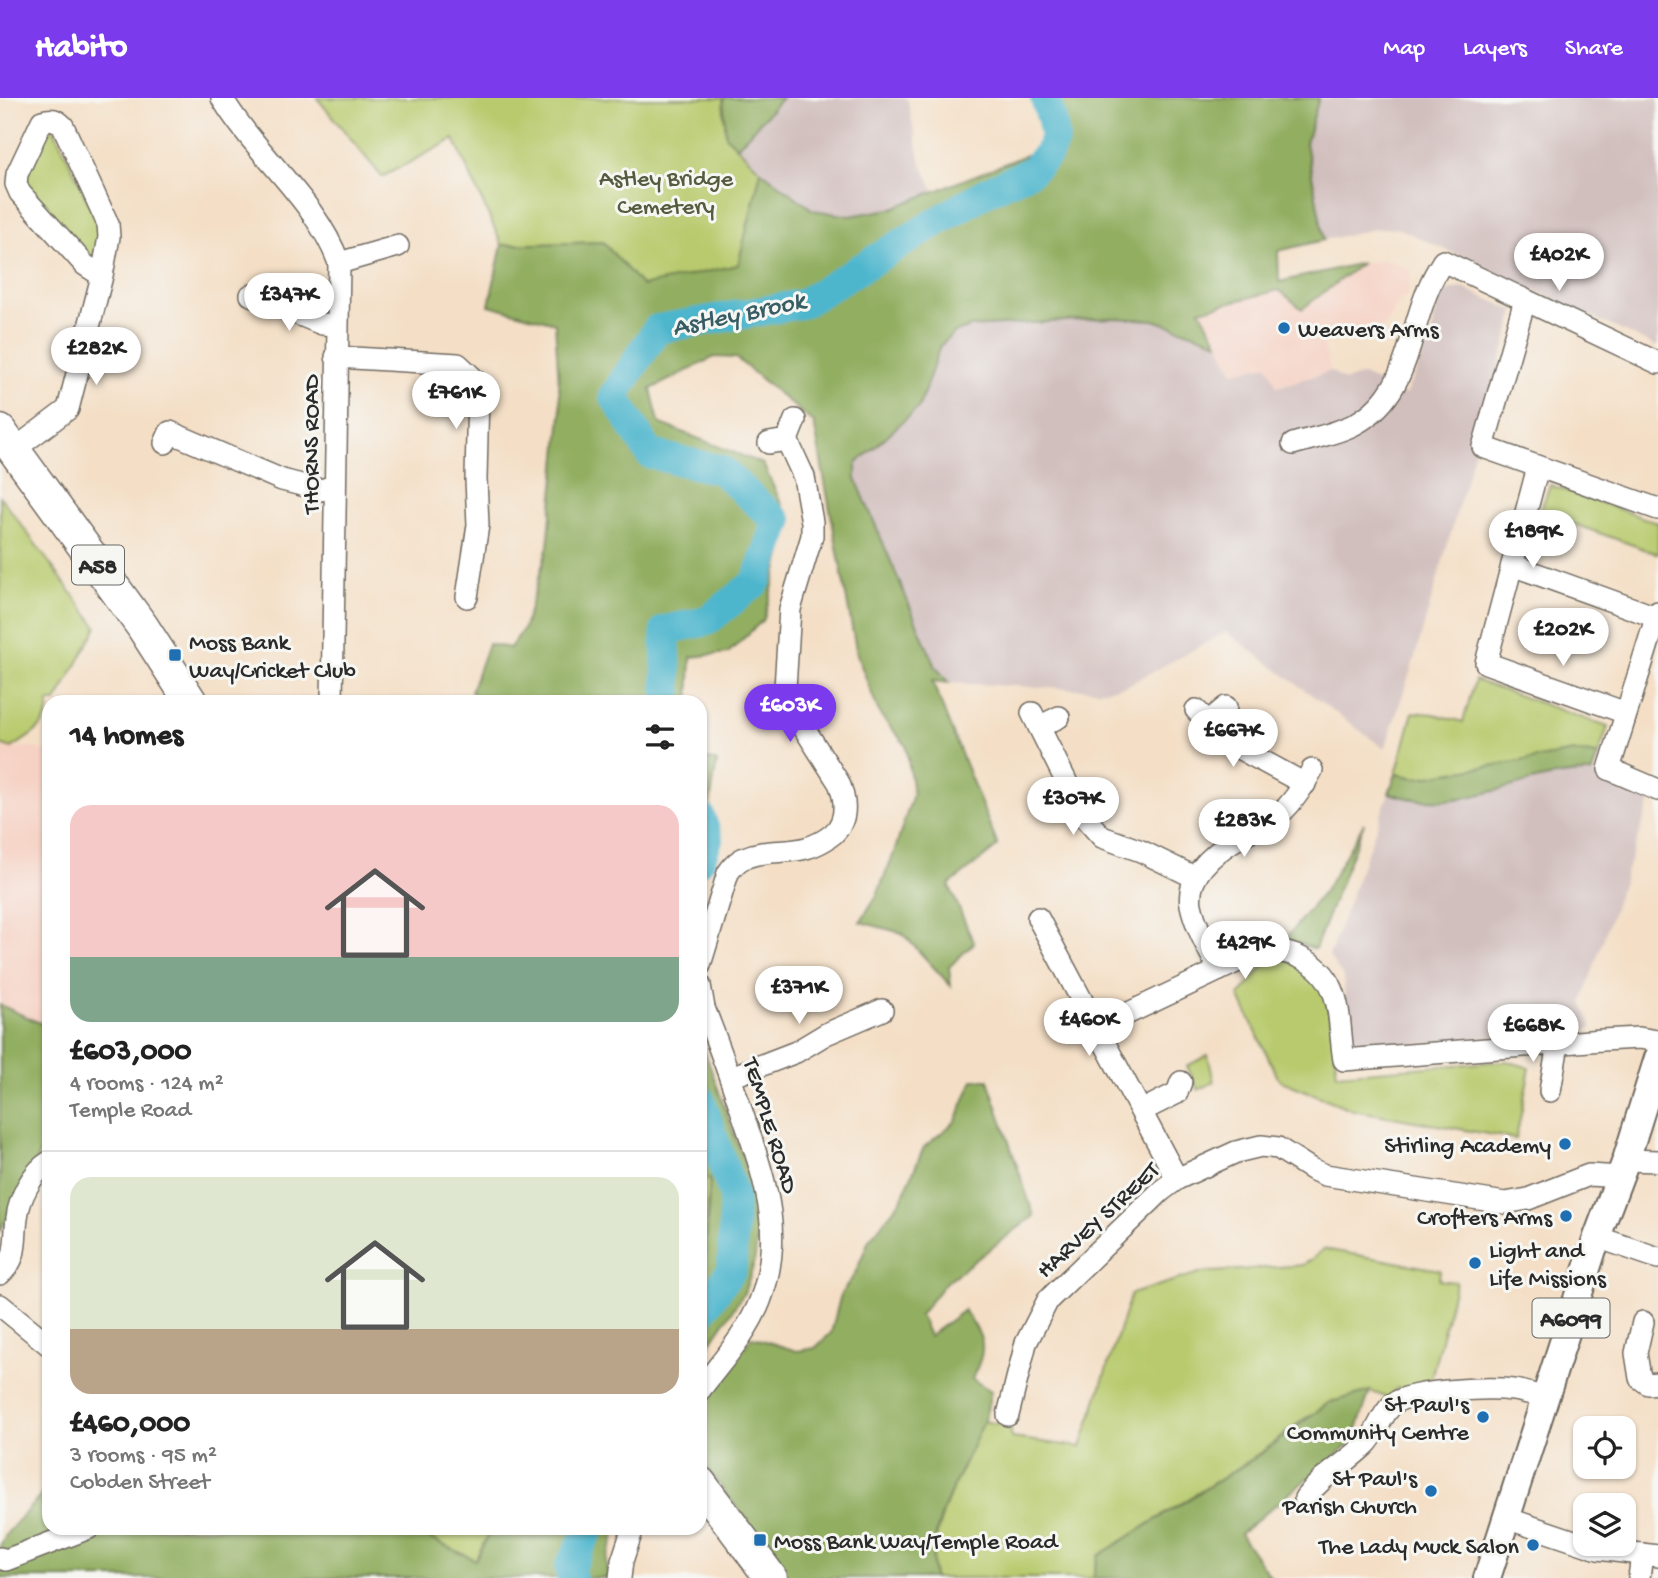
<!DOCTYPE html>
<html lang="en">
<head>
<meta charset="utf-8">
<style>
  body { margin:0; font-family:"Gochi Hand",sans-serif; background:#f2f2f2; color:#222; height:100vh; display:flex; flex-direction:column; font-size:26px; white-space:nowrap }
  * { box-sizing:border-box; margin:0 }
  p { font-size:23px; color:#767676 }
  .icon { flex:none; width:38px; height:38px; fill:none; stroke:currentColor; stroke-width:2; stroke-linecap:round; stroke-linejoin:round }
  .map { position:relative; flex:1; overflow:hidden }
  .details { position:absolute; left:42px; top:597px; width:665px; height:840px; display:flex; flex-direction:column; background:#fff; border-radius:21px; box-shadow:0 2px 5px #0004 }
  .details>* { flex:none }
  .controls { position:absolute; left:1573px; top:1318px; display:grid; gap:14px }
  .controls a { display:grid; place-items:center; width:63px; height:63px; border-radius:14px; background:#fff; box-shadow:0 2px 5px #0004; font-size:35px }
  .price { position:absolute; translate:-50% -60px; padding:0 16px; border-radius:24px; background:#fff; color:#222; font-size:23px; line-height:46px; filter:drop-shadow(0 2px 4px #0008) }
  .price::after { content:''; position:absolute; left:50%; top:42px; width:21px; height:16px; margin-left:-10px; background:inherit; clip-path:polygon(0 0,100% 0,50% 100%) }
  .price.current { background:#7c3aed; color:#fff }
  ul { padding:0; list-style:none }
  li { display:grid; align-content:center; gap:14px; height:371px; padding:0 28px }
  li+li { border-top:2px solid #e0e0e0 }
  li span { display:grid; place-items:center; height:217px; border-radius:21px; color:#555 }
  li>.icon { margin-inline-start:auto }
  span .icon { width:126px; height:126px; fill:#fffc; stroke-width:1 }
  li b { font-size:30px }
  h2 { display:flex; justify-content:space-between; align-items:center; height:84px; padding:0 28px; font-size:30px }
  header { display:flex; align-items:center; gap:42px; box-sizing:border-box; height:98px; padding:0 35px; background:#7c3aed; color:#fff }
  header strong { font-size:33px }
  nav { display:flex; gap:38px; margin-inline-start:auto; font-size:24px }
  .map>svg:first-child { display:block }
  .built { fill:#f6d2c4 }
  .industrial { fill:#d1bfbe }
  .green { fill:#b8ca6d; stroke:#727a4c; stroke-width:2 }
  .forest { fill:#92ae60; stroke:#5e6c46; stroke-width:2 }
  .lines { fill:none; stroke-linecap:round; stroke-linejoin:round }
  .river { stroke:#4eb6cd; stroke-width:30 }
  .minor-casing { stroke:#716a61; stroke-width:24 }
  .major-casing { stroke:#716a61; stroke-width:30 }
  .highway-casing { stroke:#716a61; stroke-width:35 }
  .minor { stroke:#fff; stroke-width:21 }
  .major { stroke:#fff; stroke-width:26 }
  .highway { stroke:#fff; stroke-width:32 }
  .poi-dot { fill:#1f6fb2; stroke:#f6f6f2; stroke-width:2.5 }
  .labels { text-anchor:middle; stroke-width:6; stroke-linejoin:round; paint-order:stroke }
  .shield { fill:#f6f6f2; stroke:#686867; stroke-width:2 }
  .shield-label { font-size:23px; font-weight:bold; fill:#2b2b2b }
  .park-label { font-size:24px; fill:#555b3f; stroke:#f6f6f2 }
  .poi-label { font-size:24px; fill:#2b2b2b; stroke:#f6f6f2; text-anchor:end }
  .street-label { font-size:24px; fill:#2b2b2b; stroke:#f6f6f2 }
  .water-label { font-size:26px; font-style:italic; fill:#375c64; stroke:#f6f6f2 }
</style>
</head>
<body>
<header>
<strong>Habito</strong>
<nav><a>Map</a><a>Layers</a><a>Share</a></nav>
</header>
<div class="map">
<svg width="1658" height="1480" viewBox="0 0 1658 1480">
  <rect width="100%" height="100%" fill="#f6f6f2"/>
  <filter id="ink" filterUnits="userSpaceOnUse"><feTurbulence type="fractalNoise" baseFrequency=".0143" numOctaves="2"/><feDisplacementMap in="SourceGraphic" scale="14" xChannelSelector="R" yChannelSelector="G"/><feConvolveMatrix kernelMatrix="1 2 1 2 8 2 1 2 1" color-interpolation-filters="sRGB"/></filter>
  <filter id="wash" filterUnits="userSpaceOnUse"><feTurbulence type="fractalNoise" baseFrequency=".00686" numOctaves="4" result="noise"/><feDisplacementMap in="SourceGraphic" scale="28" xChannelSelector="R" yChannelSelector="G"/><feGaussianBlur stdDeviation="1.57" result="paint"/><feColorMatrix in="noise" values="0 0 0 0 0 0 0 0 0 0 0 0 0 0 0 0 0 1.4 0 .05"/><feComposite in="paint" operator="in"/></filter>
  <g filter="url(#wash)">
    <rect width="100%" height="100%" fill="#f4dfc6"/>
    <!-- built -->
    <g class="built">
      <path d="M1389,162L1411,172L1408,196L1400,203L1382,231H1369L1323,246L1331,273L1277,289L1234,274L1200,213L1279,192L1302,211L1362,165Z"/>
      <path d="M0,646L12,650L32,649L49,654V929L0,907Z"/>
    </g>
    <!-- industrial -->
    <g class="industrial">
      <path d="M782,0H907L921,65L935,94L890,111L850,118L813,112L761,73L737,49Z"/>
      <path d="M1319,0H1658V249L1398,130L1374,131L1324,142L1306,45Z"/>
      <path d="M1463,190L1515,213L1414,562L1385,651L1226,534L1126,588L1103,592L949,585L935,568L856,381V366L919,309L940,248L954,235L970,229L1111,220L1154,222L1218,244L1234,274L1268,267L1277,289L1331,273L1345,283L1363,277L1405,297L1430,243L1438,204L1443,196L1452,191Z"/>
      <path d="M1570,674L1592,675L1646,696L1650,704L1582,904L1593,930L1350,952L1343,879L1329,858L1389,695L1434,702L1471,700Z"/>
    </g>
    <!-- green -->
    <g class="green">
      <path d="M317,0H723L726,38L761,73L738,167L642,188L603,144L502,147L454,41L382,79Z"/>
      <path d="M53,29L100,129L96,155L90,160L24,85L46,30Z"/>
      <path d="M1550,387L1658,425V456L1540,414Z"/>
      <path d="M0,398L97,529L56,604H49C49,630 32,636 12,650L0,646Z"/>
      <path d="M1475,582L1608,629L1598,657L1575,654L1417,680L1396,676L1413,614L1434,616L1463,624Z"/>
      <path d="M1273,856L1306,871L1328,896L1337,976L1507,963L1530,970L1516,1041L1353,1012L1279,982L1239,898Z"/>
      <path d="M1208,957L1214,984L1198,992L1187,968Z"/>
      <path d="M710,1079L703,1190L700,1191V1083Z"/>
      <path d="M1324,1151L1440,1172L1439,1182L1456,1184L1428,1292L1397,1290L1388,1300L1370,1293L1305,1320L1258,1357L1098,1458L1093,1480H934C926,1432 965,1366 984,1323L1010,1329L1012,1340L1081,1349L1131,1196L1199,1175L1304,1167Z"/>
      <path d="M408,1430H492L475,1462Z"/>
    </g>
    <!-- forest -->
    <g class="forest">
      <path d="M723,0H782L737,49L726,38Z"/>
      <path d="M1036,0H1319L1306,45L1324,142L1278,153L1279,184L1362,165L1302,211L1279,192L1200,212L1218,244L1154,222L1111,220L970,229L954,235L940,248L919,309L856,366V381L935,568L949,585L932,583L998,748L949,787L974,845L949,869L951,888L902,835L860,824L877,797L894,755L913,696L906,647L880,617L857,557L814,325L736,260L714,259L651,291L659,325L763,366L790,424L764,521L728,555L691,559L689,604H479L471,593L488,546L510,550L524,530L548,448L561,317L555,225L489,207L502,147L603,144L642,188L738,167L761,73L813,112L850,118L890,111L1044,50L1049,32Z"/>
      <path d="M1575,654L1598,657L1592,675C1522,673 1463,720 1389,695L1396,676L1417,680Z"/>
      <path d="M700,659L717,664L700,764Z"/>
      <path d="M1364,725L1315,851L1285,841L1326,791Z"/>
      <path d="M0,907L49,929V1037L0,1134Z"/>
      <path d="M700,940L755,1095L759,1128L754,1166L744,1195L700,1260V1191L703,1189L710,1080L700,1083C700,1063 706,1039 700,1022Z"/>
      <path d="M973,982H988L1034,1118L945,1185L920,1217L929,1238L964,1212C985,1242 988,1248 972,1281L991,1293C989,1304 987,1315 983,1325C964,1373 925,1426 934,1480H790L700,1361V1304L752,1239L797,1253L815,1250L831,1235L841,1196L855,1176L869,1142L901,1102L924,1049L956,1023Z"/>
      <path d="M1370,1293L1353,1343L1240,1436L1271,1480H1093L1098,1458L1258,1358L1328,1305Z"/>
      <path d="M49,1388V1430H408L475,1462L492,1430H617L606,1463L608,1480H0V1448L7,1435Z"/>
    </g>
    <g class="lines">
      <!-- river -->
      <g class="river">
        <path d="M668,604L665,532L707,523L756,484L778,424L721,372L650,356L614,298L657,231L802,206L984,95L1031,73L1048,56L1055,40L1052,22L1045,0"/>
        <path d="M700,718L708,741L700,762"/>
        <path d="M700,1001L734,1098L732,1171L700,1216"/>
        <path d="M572,1480L569,1470L590,1430"/>
      </g>
    </g>
  </g>
  <g filter="url(#ink)">
    <g class="lines">
      <!-- minor casing -->
      <g class="minor-casing">
        <g id="minor">
          <path d="M222,0C256,57 316,102 339,165L332,604"/>
          <path d="M339,165L398,148"/>
          <path d="M251,197L322,226L337,227"/>
          <path d="M1525,202L1483,349L1658,411"/>
          <path d="M336,259L458,266L473,280L478,293L476,381L478,427L467,499"/>
          <path d="M165,345L170,334L282,382L321,392L334,388"/>
          <path d="M769,345L787,342L795,322"/>
          <path d="M1293,346C1313,340 1336,336 1355,326C1410,296 1407,237 1430,187C1433,179 1438,171 1443,163L1658,265"/>
          <path d="M15,351L68,311L102,178L109,139L108,126L63,28C56,21 52,20 42,23L17,76L16,86L20,95L85,167L102,178"/>
          <path d="M1538,369L1486,565L1626,615"/>
          <path d="M1512,467L1656,519"/>
          <path d="M1658,514L1609,671L1658,692"/>
          <path d="M1196,612L1231,646L1305,686"/>
          <path d="M1032,615L1084,719L1102,739L1141,753L1194,779"/>
          <path d="M1208,624L1226,609"/>
          <path d="M1039,629L1059,619"/>
          <path d="M1038,820L1177,1081"/>
          <path d="M700,867L728,775C732,769 737,763 744,760C774,747 801,762 833,736C848,722 846,703 839,685L790,608L785,590L790,511L812,438V424L804,379L787,342"/>
          <path d="M1219,872C1209,852 1196,830 1191,807C1186,777 1215,754 1238,740C1250,732 1264,728 1276,719C1292,707 1303,689 1312,672"/>
          <path d="M700,887L704,910C719,948 733,987 746,1026C767,1087 784,1140 760,1203C747,1236 721,1264 700,1292"/>
          <path d="M1097,930L1251,857C1269,851 1282,852 1299,859C1345,879 1337,921 1344,962L1602,942L1639,940L1658,943"/>
          <path d="M731,979L796,954L826,936L882,912"/>
          <path d="M1550,993L1558,946"/>
          <path d="M1141,1013L1177,995L1181,984"/>
          <path d="M1626,1062L1658,1063"/>
          <path d="M1597,1139L1658,1160"/>
          <path d="M0,1176C19,1160 14,1142 17,1120C19,1101 32,1074 49,1064"/>
          <path d="M0,1207L49,1247"/>
          <path d="M1643,1224L1636,1255L1640,1280L1648,1286L1658,1285"/>
          <path d="M1008,1317L1026,1245L1048,1202L1161,1093L1177,1081L1236,1054L1261,1048L1278,1050L1311,1071L1325,1077L1505,1105L1528,1101L1589,1077L1620,1079"/>
          <path d="M1305,1400C1325,1375 1343,1368 1365,1347C1378,1335 1381,1314 1396,1304C1415,1292 1490,1289 1513,1292C1524,1293 1534,1297 1544,1300"/>
          <path d="M1506,1420L1598,1451L1658,1458"/>
          <path d="M0,1460L6,1462L89,1430"/>
          <path d="M620,1480L622,1463L633,1430"/>
          <path d="M1639,1480L1642,1456"/>
        </g>
      </g>
      <!-- major casing -->
      <g class="major-casing">
        <path id="major" d="M1487,1480L1597,1139L1626,1062L1658,960"/>
      </g>
      <!-- highway casing -->
      <g class="highway-casing">
        <g id="highway">
          <path d="M0,333L142,528L191,604"/>
          <path d="M700,1385L771,1480"/>
        </g>
      </g>
      <!-- minor -->
      <use href="#minor" class="minor"/>
      <!-- major -->
      <use href="#major" class="major"/>
      <!-- highway -->
      <use href="#highway" class="highway"/>
    </g>
  </g>
  <!-- markers -->
  <g class="poi-dot">
    <circle cx="1284" cy="230" r="7"/>
    <rect x="168" y="550" width="14" height="14" rx="3.5"/>
    <circle cx="1565" cy="1046" r="7"/>
    <circle cx="1566" cy="1118" r="7"/>
    <circle cx="1475" cy="1165" r="7"/>
    <circle cx="1483" cy="1319" r="7"/>
    <circle cx="1431" cy="1393" r="7"/>
    <rect x="753" y="1435" width="14" height="14" rx="3.5"/>
    <circle cx="1533" cy="1447" r="7"/>
  </g>
  <g class="labels">
    <!-- shield labels -->
    <g class="shield">
      <rect x="72" y="447.5" width="52" height="39" rx="5"/>
      <rect x="1532.5" y="1200.5" width="77" height="39" rx="5"/>
    </g>
    <g class="shield-label">
      <text x="98" y="475">A58</text>
      <text x="1571" y="1228">A6099</text>
    </g>
    <!-- park labels -->
    <g class="park-label">
      <text x="666" y="87">Astley Bridge<tspan x="666" dy="28">Cemetery</tspan></text>
    </g>
    <!-- poi labels -->
    <g class="poi-label">
      <text x="1298" y="238" text-anchor="start">Weavers Arms</text>
      <text x="189" y="551" text-anchor="start">Moss Bank<tspan x="189" dy="28">Way/Cricket Club</tspan></text>
      <text x="1551" y="1054">Stirling Academy</text>
      <text x="1552" y="1126">Crofters Arms</text>
      <text x="1489" y="1159" text-anchor="start">Light and<tspan x="1489" dy="28">Life Missions</tspan></text>
      <text x="1469" y="1313">St Paul's<tspan x="1469" dy="28">Community Centre</tspan></text>
      <text x="1417" y="1387">St Paul's<tspan x="1417" dy="28">Parish Church</tspan></text>
      <text x="774" y="1450" text-anchor="start">Moss Bank Way/Temple Road</text>
      <text x="1519" y="1455">The Lady Muck Salon</text>
    </g>
    <!-- street labels -->
    <g class="street-label">
      <text transform="translate(310 346) rotate(-90)" y="8">THORNS ROAD</text>
      <text transform="translate(772 1027) rotate(73)" y="8">TEMPLE ROAD</text>
      <text transform="translate(1097 1121) rotate(-43)" y="8">HARVEY STREET</text>
    </g>
    <!-- water labels -->
    <g class="water-label">
      <text transform="translate(738 214) rotate(-12)" y="9">Astley Brook</text>
    </g>
  </g>
</svg>
<div class="controls">
<a><svg class="icon" aria-label="locate" viewBox="0 0 24 24"><circle cx="12" cy="12" r="6"/><path d="M12 2v4M12 18v4M2 12h4M18 12h4"/></svg></a>
<a><svg class="icon" aria-label="layers" viewBox="0 0 24 24"><path d="M12 4l9 5-9 5-9-5zM3 14l9 5 9-5"/></svg></a>
</div>
<b class="price" style="left:1559px;top:195px">£402K</b>
<b class="price" style="left:289px;top:235px">£347K</b>
<b class="price" style="left:96px;top:289px">£282K</b>
<b class="price" style="left:456px;top:333px">£761K</b>
<b class="price" style="left:1533px;top:472px">£189K</b>
<b class="price" style="left:1563px;top:570px">£202K</b>
<b class="price current" style="left:790px;top:646px">£603K</b>
<b class="price" style="left:1233px;top:671px">£667K</b>
<b class="price" style="left:1073px;top:739px">£307K</b>
<b class="price" style="left:1244px;top:761px">£283K</b>
<b class="price" style="left:1245px;top:883px">£429K</b>
<b class="price" style="left:799px;top:928px">£371K</b>
<b class="price" style="left:1089px;top:960px">£460K</b>
<b class="price" style="left:1533px;top:966px">£668K</b>
<section class="details">
<h2>14 homes<svg class="icon" aria-label="filters" viewBox="0 0 24 24"><path d="M4 7h16M4 17h16"/><circle cx="9" cy="7" r="2"/><circle cx="15" cy="17" r="2"/></svg></h2>
<ul>
<li><span style="background:linear-gradient(#f6c9c9 70%,#7fa58c 0)"><svg class="icon" aria-label="home" viewBox="0 0 24 24"><path d="M3 11l9-7 9 7M6 9v11h12V9"/></svg></span><div><b>£603,000</b><p>4 rooms · 124 m²</p><p>Temple Road</p></div></li>
<li><span style="background:linear-gradient(#dfe7d0 70%,#b9a48a 0)"><svg class="icon" aria-label="home" viewBox="0 0 24 24"><path d="M3 11l9-7 9 7M6 9v11h12V9"/></svg></span><div><b>£460,000</b><p>3 rooms · 95 m²</p><p>Cobden Street</p></div></li>
</ul>
</section>
</div>
</body>
</html>
